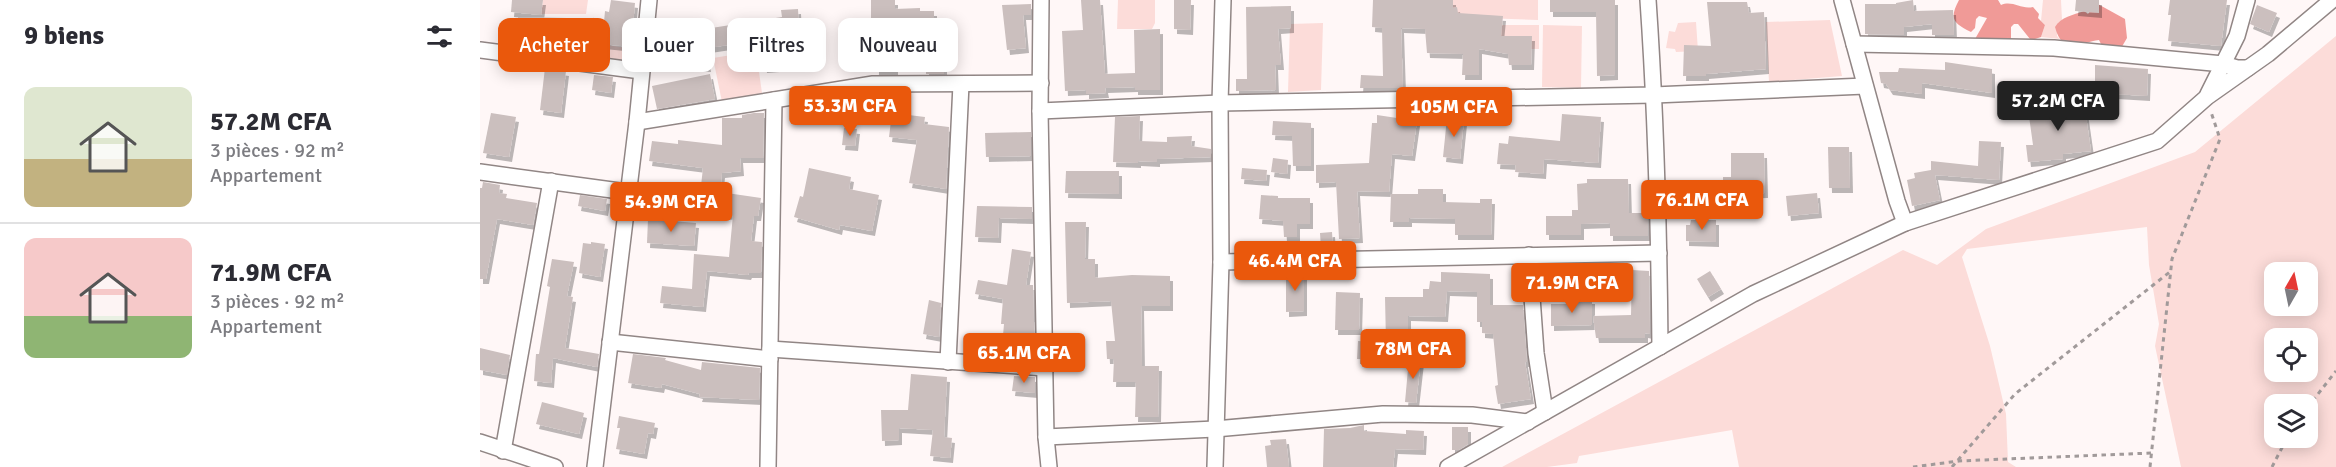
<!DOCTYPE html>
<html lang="fr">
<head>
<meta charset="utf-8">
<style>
  body { margin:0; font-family:Signika,sans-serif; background:#f7f7f7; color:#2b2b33; height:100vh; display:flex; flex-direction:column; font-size:22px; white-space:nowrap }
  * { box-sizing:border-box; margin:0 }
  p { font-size:20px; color:#7c7c81 }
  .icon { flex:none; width:33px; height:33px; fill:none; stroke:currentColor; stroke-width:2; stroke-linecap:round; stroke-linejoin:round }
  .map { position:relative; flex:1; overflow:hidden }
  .sheet { display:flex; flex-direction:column; background:#fff; width:480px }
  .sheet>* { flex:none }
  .guide { position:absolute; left:18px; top:18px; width:570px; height:54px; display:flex; gap:12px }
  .needle { width:39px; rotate:9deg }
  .tools { position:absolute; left:1784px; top:262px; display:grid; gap:12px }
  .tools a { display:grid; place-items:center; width:54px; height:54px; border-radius:12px; background:#fff; box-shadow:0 3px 15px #0003; font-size:30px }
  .price { position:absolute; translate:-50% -51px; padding:0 14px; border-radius:6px; background:#ea580c; color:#fff; font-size:20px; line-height:39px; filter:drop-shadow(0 2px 3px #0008) }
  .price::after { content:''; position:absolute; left:50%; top:36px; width:18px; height:14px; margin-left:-9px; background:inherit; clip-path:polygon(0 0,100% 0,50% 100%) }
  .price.current { background:#222; color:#fff }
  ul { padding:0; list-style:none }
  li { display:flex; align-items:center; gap:18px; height:150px; padding:0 24px }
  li+li { border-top:2px solid #e1e1e2 }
  li span { display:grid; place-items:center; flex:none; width:168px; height:120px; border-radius:12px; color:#555 }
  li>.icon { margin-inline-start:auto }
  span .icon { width:72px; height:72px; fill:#fffc; stroke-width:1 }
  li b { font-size:26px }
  h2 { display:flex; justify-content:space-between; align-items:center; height:72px; padding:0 24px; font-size:26px }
  .chip { padding:0 21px; border-radius:12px; background:#fff; box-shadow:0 3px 15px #0003; font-size:21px; line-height:54px }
  .chip.current { background:#ea580c; color:#fff }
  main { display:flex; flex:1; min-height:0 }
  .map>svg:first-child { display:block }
  .green { fill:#fcdcd9; fill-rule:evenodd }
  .forest { fill:#f09a97 }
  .building { fill:#cbbfbe; filter:url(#shadow) }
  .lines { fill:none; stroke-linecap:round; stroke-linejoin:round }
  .street-casing { stroke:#918685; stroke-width:18 }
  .path { stroke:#a19a9a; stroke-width:3; stroke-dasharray:4.5 4.5; stroke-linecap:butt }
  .street { stroke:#fff; stroke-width:15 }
</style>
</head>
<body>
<main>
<section class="sheet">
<h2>9 biens<svg class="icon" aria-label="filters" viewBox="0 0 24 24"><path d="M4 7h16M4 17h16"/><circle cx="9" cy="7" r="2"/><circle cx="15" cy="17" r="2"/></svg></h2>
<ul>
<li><span style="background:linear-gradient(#dfe7d0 60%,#c2b280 0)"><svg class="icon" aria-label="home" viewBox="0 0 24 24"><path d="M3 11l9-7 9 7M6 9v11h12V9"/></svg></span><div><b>57.2M CFA</b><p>3 pièces · 92 m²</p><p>Appartement</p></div></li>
<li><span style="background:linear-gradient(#f6c9c9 65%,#8fb573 0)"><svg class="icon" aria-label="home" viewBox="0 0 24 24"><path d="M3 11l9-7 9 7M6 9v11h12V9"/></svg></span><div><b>71.9M CFA</b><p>3 pièces · 92 m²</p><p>Appartement</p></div></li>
</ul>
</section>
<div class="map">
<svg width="1856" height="467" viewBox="0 0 1856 467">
  <defs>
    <filter id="shadow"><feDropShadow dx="3" dy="5" stdDeviation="0" flood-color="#0004"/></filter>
  </defs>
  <rect width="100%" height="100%" fill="#fff7f7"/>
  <!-- green -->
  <g class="green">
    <path d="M63,0H108L106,14H61Z"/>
    <path d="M638,0H675V23L672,29H637Z"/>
    <path d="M973,0H1058V20L973,17Z"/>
    <path d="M1563,0H1581L1582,20L1578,23L1577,36L1580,39L1561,37L1565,25L1561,21Z"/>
    <path d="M113,17L122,29L119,35L120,44L154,49L153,61L109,56Z"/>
    <path d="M1350,20L1362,76L1289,82L1286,22Z"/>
    <path d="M1216,22L1218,51L1196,52L1195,49L1186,48L1189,31L1195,32L1198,23Z"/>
    <path d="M843,23L841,90L808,92L810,24Z"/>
    <path d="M1018,25H1059V49H1046L1019,42Z"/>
    <path d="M1063,25L1102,26L1101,88L1062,87Z"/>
    <path d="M1856,36V467H1701L1675,346L1679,324L1669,265L1667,227L1487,249L1482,257L1510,346L1526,414L1528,462L1536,467H1259L1252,430L1099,456L1097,463L1067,467H1022L1423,250L1457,265L1506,229L1715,152ZM1794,273H1827V306H1794ZM1794,339H1827V372H1794ZM1794,405H1827V438H1794Z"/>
    <path d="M276,51L282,93L242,102L233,58Z"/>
  </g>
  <!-- forest -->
  <g class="forest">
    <path d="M1479,0H1518L1521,5C1533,0 1541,10 1553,7L1559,14L1558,18L1565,25L1561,37L1555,39H1550L1538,24H1534L1531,27V41L1498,42L1495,39L1507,18L1499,16L1496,19L1495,28L1491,32C1473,23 1469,19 1479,0Z"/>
    <path d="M1616,3L1645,19L1647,38L1640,50L1623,48L1619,40C1601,42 1583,57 1575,27C1581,17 1593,15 1604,11L1608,14Z"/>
  </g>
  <!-- building -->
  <g class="building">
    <path d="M32,0H63L61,15L31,12Z"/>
    <path d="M131,0L155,3L151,47L122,44L125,11L129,12Z"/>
    <path d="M391,0H415V9L440,8V11H454V18H464V74H446V44L415,45V72H396V31H391Z"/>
    <path d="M601,0H620L625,74L655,73L654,30L680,29V90H655V87L625,88L626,93L606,94V90L585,91L582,31L603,30Z"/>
    <path d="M694,0H711L710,30L694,29Z"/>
    <path d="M893,0H973V8L977,7L978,13L1023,16L1021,36H1052L1051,65H1029L1028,54L999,49V75H982L983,54L947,53L945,29L921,28L923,88H880L881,75L903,76L902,28L892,27Z"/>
    <path d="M1070,0H1135V75L1117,76L1116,12H1070Z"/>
    <path d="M1433,0L1434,11L1473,10L1474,35H1452V24L1424,27V35L1385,34V4H1416V3Z"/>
    <path d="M1596,0H1619V13L1595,11Z"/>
    <path d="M1690,0H1747L1741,46L1688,41L1691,15H1688Z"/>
    <path d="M1227,2H1267L1269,13L1284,12L1286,69L1226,74V76H1203L1204,45L1231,46Z"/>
    <path d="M551,4V15H543L546,48L527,50L522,5Z"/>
    <path d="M1777,5L1797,13L1789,32L1770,24Z"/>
    <path d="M811,6V28L798,29L801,65H795L796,90L756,91V79H767L766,7Z"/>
    <path d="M318,9L321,65L284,68L281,40L228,48L225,29L302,17L301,10Z"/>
    <path d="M38,17L87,18L86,51L65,49L66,29L37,28Z"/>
    <path d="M225,53L228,67L189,64L188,59Z"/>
    <path d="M1465,62L1512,69V93L1442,83V94L1410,90L1406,84L1401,83L1399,72H1418L1419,68L1465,70Z"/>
    <path d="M1615,65L1668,69L1667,96L1634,94V105H1615Z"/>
    <path d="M65,68L86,71L81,113L60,110Z"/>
    <path d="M230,74L235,99L177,109L172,86Z"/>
    <path d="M114,75L133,77L131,93L112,90Z"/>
    <path d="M1604,102L1611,151L1583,154V159L1548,162L1546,145H1553L1548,109Z"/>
    <path d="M11,113L36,117L29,157L3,153Z"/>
    <path d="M274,113H284L283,158H260L261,171L242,173L240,192L281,198L278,216H274L271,241L282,242L281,273H269L268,275L227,271L223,307L180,303L182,286L212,289L214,254L249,257L253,215L218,212L223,168L169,161L172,141L198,144V140L242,145V118H262V115Z"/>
    <path d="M412,113L445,117L444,124L469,127L466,189L429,183L437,140L409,137Z"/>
    <path d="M1082,114L1121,117L1118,163L1064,159L1063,174L1035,172L1036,165L1017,164L1019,143L1028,144L1029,136L1080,141Z"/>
    <path d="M897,115L937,121L932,156L912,154L909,192L877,191L880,238L859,239L856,182L836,183V165L889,163L892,123H897Z"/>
    <path d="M660,116L659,141L687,142V137L712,136L711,146L731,149V157L677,159V162L658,161V163L633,162L635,117Z"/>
    <path d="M967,118L984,120L980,159L963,157Z"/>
    <path d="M793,121L831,123V166H813L812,136L792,135Z"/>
    <path d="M364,128L377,129L375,146L362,145Z"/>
    <path d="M551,132V156L506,157L505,133Z"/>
    <path d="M1499,141L1521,142L1519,180L1455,175L1460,200L1432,206L1427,180L1435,178L1434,173L1451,170V161L1498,166Z"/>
    <path d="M1348,147H1369L1370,188H1349Z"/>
    <path d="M1251,153H1284L1285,193L1243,194V177H1251Z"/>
    <path d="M793,158L808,160L807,174L791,172Z"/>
    <path d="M329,168L371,177L369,189L399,195L392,231L360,225L359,230L314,217L320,196L323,197Z"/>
    <path d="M762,168L787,170L786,181L761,179Z"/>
    <path d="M586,171H639V194L585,193Z"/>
    <path d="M1107,179H1148L1149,213H1168V236H1130V223L1101,224V235H1066V216H1092V210H1098L1097,184L1107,183Z"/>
    <path d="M3,182L20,185L19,193L27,194L26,198L57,203L53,225L17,219L6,279H0V188H2Z"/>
    <path d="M938,189H963V202L1000,203V199H1012L1011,235H975V219L929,218V222H910L911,194H938Z"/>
    <path d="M1337,193L1339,213L1308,216L1306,196Z"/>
    <path d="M100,195L127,199L125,211L98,206Z"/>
    <path d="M781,195L798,196V198H830V224H817V237H804L803,221L779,219Z"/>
    <path d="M497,206L552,207V219L519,218L518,238L495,237Z"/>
    <path d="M168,219L216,223L214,246L167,243Z"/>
    <path d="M1211,220H1236V242L1206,241V225H1210Z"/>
    <path d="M585,222H606L605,259H615V278L652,275L690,276V306H661L662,366H679L678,417H655L656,382H633L634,359H627L626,341H635L631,301L587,303Z"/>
    <path d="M852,232L853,248L841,249L840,233Z"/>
    <path d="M111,242L125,244L120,277L99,273L103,243L111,244Z"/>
    <path d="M532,249L551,252L546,285H553L555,357L535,356L536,348L522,347L524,324H521L523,299L495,294L498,280L527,285Z"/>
    <path d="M72,259L94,262L87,296L93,297L85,348L119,354L117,367L73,358L71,383L54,381L56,354H59L70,287L67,286Z"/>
    <path d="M1152,270L1169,271L1170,334L1165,333V338H1116L1113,316L1151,315Z"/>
    <path d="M1230,271L1241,289L1228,297L1217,279Z"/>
    <path d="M961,272L1010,274V305H1043L1047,362H1045L1051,399L1018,404L1015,386L1018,385L1013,334L1002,333V322H997V292L967,291L965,317L928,316V336H924L923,361L877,359L878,341L906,343L905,297H943V289H949L950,281L961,282Z"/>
    <path d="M806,273H824V311L806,312Z"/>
    <path d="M856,292L880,293L879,330H855Z"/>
    <path d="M1098,299H1112V325L1071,326V304H1098Z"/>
    <path d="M449,300L461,303L459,337L443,334Z"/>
    <path d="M0,348L30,355L27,375L0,370Z"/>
    <path d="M153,354L186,358L185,360L221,370L222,362L280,368L279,400L219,397L220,394L182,384L181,388L148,383Z"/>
    <path d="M929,358L941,359L936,403L925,402Z"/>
    <path d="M431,374L467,377L464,437L472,438L470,458L450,456L453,430L419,428V440L402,441L401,410H428Z"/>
    <path d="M534,376L555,377V393L532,391Z"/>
    <path d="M62,402L104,413L99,434L56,424Z"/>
    <path d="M139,416L175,423L173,434L168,433L164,454L136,449L140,428H137Z"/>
    <path d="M884,425V431L926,434V430L944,431L943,450L915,449L913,467H843L844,429L870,428Z"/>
    <path d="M972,427H988V444L979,450H972Z"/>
    <path d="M806,439L809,467H787L785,446L791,445L790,440Z"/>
  </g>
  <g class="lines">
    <!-- street casing -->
    <g class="street-casing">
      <g id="street">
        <path d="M561,0L560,111L566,437L569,467"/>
        <path d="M1168,0C1176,115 1179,231 1180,347"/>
        <path d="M1362,0L1417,201L1425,223"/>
        <path d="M1374,44L1574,48L1743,64L1757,68H1768"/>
        <path d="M0,50L161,71"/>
        <path d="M1728,94L1757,36L1767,0"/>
        <path d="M560,111L740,103L1174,95L1385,86"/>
        <path d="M157,122L393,84L561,83"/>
        <path d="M0,172L147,192"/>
        <path d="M1049,255L1056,353L1065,412"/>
        <path d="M741,262L1179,253"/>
        <path d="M130,342L290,359"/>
        <path d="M290,349L566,368"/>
        <path d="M468,362L481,84"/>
        <path d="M566,437L735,429L903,414L992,415L1048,422"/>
        <path d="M0,442L75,467"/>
        <path d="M23,451L71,181"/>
        <path d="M115,467L157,122L169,0"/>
        <path d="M288,467L294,100"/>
        <path d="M735,467L741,262L740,103L743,0"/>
        <path d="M968,467L1273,294L1425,223L1677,141L1727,97L1788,54L1852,0"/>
      </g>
    </g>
    <!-- path -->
    <g class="path">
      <path d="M1827,408L1856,371"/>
      <path d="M1433,467L1479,461L1671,453"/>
      <path d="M1472,467L1535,394L1691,271"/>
      <path d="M1670,467L1692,259L1740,139L1731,112"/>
      <path d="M1792,467L1807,438"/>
    </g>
    <!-- street -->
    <use href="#street" class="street"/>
  </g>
</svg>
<div class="tools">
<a><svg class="needle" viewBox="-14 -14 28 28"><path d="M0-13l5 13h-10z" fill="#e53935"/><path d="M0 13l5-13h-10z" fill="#7c7c81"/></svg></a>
<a><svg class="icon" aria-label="locate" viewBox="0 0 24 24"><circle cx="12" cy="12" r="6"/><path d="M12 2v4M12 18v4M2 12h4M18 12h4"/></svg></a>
<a><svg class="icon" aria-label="layers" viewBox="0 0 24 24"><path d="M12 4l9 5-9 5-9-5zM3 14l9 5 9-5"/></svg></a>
</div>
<b class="price current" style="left:1578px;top:132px">57.2M CFA</b>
<b class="price" style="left:370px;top:137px">53.3M CFA</b>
<b class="price" style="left:974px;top:138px">105M CFA</b>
<b class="price" style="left:1222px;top:231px">76.1M CFA</b>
<b class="price" style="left:191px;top:233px">54.9M CFA</b>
<b class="price" style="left:815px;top:292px">46.4M CFA</b>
<b class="price" style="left:1092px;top:314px">71.9M CFA</b>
<b class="price" style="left:933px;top:380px">78M CFA</b>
<b class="price" style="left:544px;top:384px">65.1M CFA</b>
<div class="guide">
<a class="chip current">Acheter</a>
<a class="chip">Louer</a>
<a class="chip">Filtres</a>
<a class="chip">Nouveau</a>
</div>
</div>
</main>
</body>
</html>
